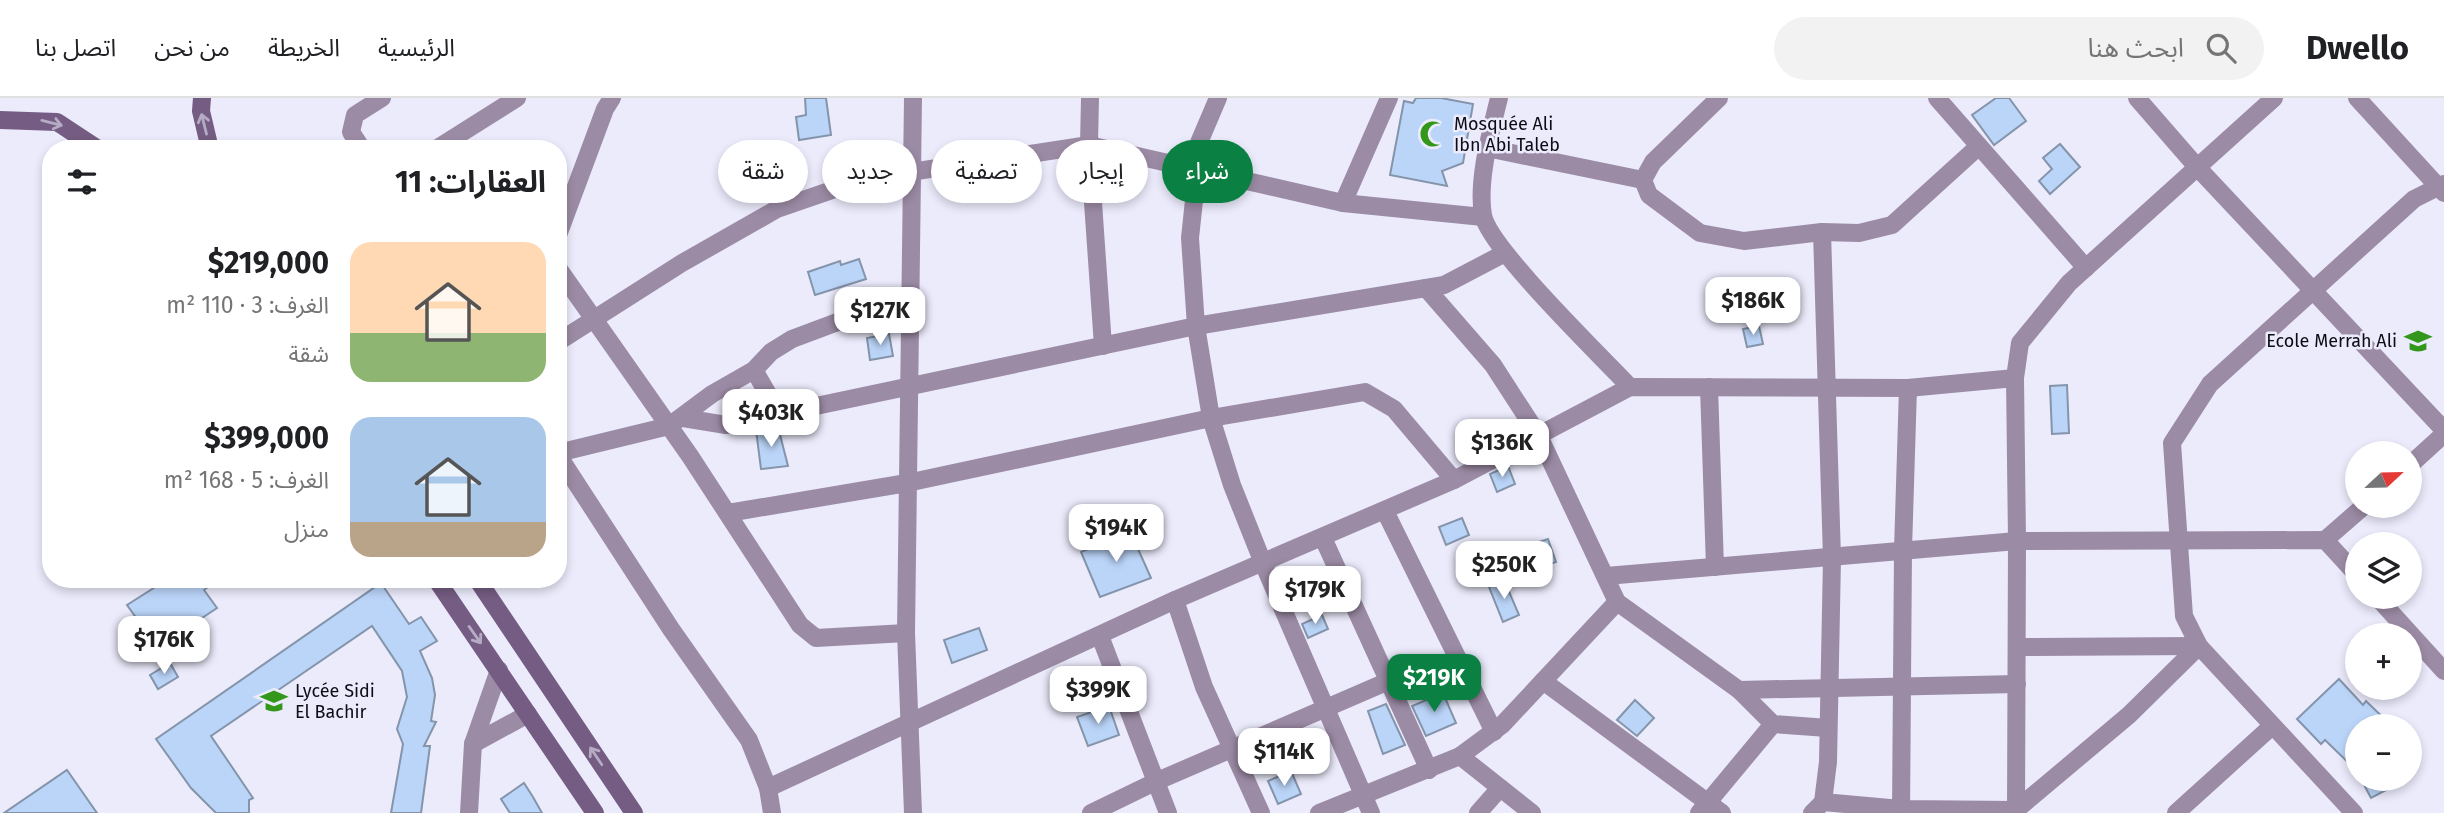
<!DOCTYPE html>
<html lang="ar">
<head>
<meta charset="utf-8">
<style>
  body { margin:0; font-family:"Fira Sans","Noto Sans Arabic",sans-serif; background:#f2f2f2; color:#202124; direction:rtl; height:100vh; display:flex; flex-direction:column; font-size:26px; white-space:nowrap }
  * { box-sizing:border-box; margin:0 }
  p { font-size:23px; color:#757577 }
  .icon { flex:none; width:38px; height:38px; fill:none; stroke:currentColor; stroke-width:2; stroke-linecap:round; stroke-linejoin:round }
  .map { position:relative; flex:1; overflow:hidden; direction:ltr }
  .details { position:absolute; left:42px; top:42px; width:525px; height:448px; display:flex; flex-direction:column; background:#fff; border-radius:28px; box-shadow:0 4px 10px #0003; direction:rtl }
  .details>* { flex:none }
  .hud { position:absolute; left:588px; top:42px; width:665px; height:63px; direction:rtl; display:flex; gap:14px }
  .needle { width:46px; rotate:68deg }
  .buttons { position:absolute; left:2345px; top:343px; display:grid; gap:14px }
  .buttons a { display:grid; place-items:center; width:77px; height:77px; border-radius:50%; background:#fff; box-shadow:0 4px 10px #0003; font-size:35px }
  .price { position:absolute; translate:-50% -60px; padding:0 16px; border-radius:14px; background:#fff; color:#222; font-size:23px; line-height:46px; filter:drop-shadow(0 2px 4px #0008) }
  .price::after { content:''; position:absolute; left:50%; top:42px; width:21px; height:16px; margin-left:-10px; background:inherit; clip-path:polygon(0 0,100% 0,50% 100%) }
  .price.selected { background:#0b8043; color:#fff }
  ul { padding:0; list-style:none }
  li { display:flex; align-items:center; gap:21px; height:175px; padding:0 21px }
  li span { display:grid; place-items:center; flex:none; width:196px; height:140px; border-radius:21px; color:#555 }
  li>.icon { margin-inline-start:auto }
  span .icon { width:84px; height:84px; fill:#fffc; stroke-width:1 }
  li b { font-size:30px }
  h2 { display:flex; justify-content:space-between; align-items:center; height:84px; padding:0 21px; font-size:30px }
  .chip { padding:0 24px; border-radius:32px; background:#fff; box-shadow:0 4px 10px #0003; font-size:24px; line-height:63px }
  .chip.selected { background:#0b8043; color:#fff }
  header { display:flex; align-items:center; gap:42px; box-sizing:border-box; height:98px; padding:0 35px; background:#fff; border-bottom:2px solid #e0e0e0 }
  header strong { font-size:33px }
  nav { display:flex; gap:38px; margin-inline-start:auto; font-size:24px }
  .search { width:490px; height:63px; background:#f2f2f2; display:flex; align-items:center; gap:18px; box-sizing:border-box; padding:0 24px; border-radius:38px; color:#757577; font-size:26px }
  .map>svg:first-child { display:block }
  .building { fill:#bbd5f9; stroke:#8494aa; stroke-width:2 }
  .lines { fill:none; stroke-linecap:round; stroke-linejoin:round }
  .street { stroke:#9c8ba5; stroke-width:18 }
  .secondary { stroke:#755c82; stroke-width:18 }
  .oneway { stroke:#b6abc5 }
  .labels { text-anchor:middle; stroke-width:5; stroke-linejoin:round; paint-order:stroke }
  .poi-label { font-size:18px; fill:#0c0c15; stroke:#ebebfc; text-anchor:start }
</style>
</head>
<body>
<header>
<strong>Dwello</strong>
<div class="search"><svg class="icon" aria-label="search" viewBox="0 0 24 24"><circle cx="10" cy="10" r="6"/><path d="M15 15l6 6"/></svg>ابحث هنا</div>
<nav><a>الرئيسية</a><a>الخريطة</a><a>من نحن</a><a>اتصل بنا</a></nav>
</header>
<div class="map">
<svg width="2444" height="715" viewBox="0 0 2444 715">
  <rect width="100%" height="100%" fill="#ebebfc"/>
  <!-- building -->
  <g class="building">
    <path d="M805,0H826L831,37L799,42L796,19L806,17Z"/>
    <path d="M1416,0H1441L1473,6L1463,65L1442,73L1447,88L1390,77L1404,3L1413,5Z"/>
    <path d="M1996,0H2009L2026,23L1994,47L1972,17Z"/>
    <path d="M2060,46L2080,69L2050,96L2039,83L2052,71L2043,60Z"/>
    <path d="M859,161L866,181L815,197L808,174L840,163L841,167Z"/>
    <path d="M1759,228L1763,246L1747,249L1743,231Z"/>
    <path d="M889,236L893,258L870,262L867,240Z"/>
    <path d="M2067,287L2069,335L2052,336L2050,288Z"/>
    <path d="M778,329L788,368L761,371L756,332Z"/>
    <path d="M1508,368L1515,386L1497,394L1490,376Z"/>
    <path d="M1462,420L1469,437L1446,447L1439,429Z"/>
    <path d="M1130,433L1151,480L1100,499L1081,454Z"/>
    <path d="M1548,441L1556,464L1534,472L1527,448Z"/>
    <path d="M168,481H219L204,492L217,510L187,530L198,544L168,564L127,507Z"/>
    <path d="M1504,482L1519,517L1503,524L1489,489Z"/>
    <path d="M381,485L409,526L421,519L437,543L420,553L432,580L435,597L431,623L436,624L424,648H430L421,715H391L403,646L397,631L407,599L402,573L372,528L211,638L253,700L249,702V715H216L191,690L156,641Z"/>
    <path d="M1322,517L1328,531L1308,540L1302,526Z"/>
    <path d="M979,530L987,552L952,565L944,542Z"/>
    <path d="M170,565L178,579L158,591L150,577Z"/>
    <path d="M2339,581L2363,607L2366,603L2392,628H2357V673L2325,642L2321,646L2297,621Z"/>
    <path d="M1443,595L1456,625L1426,638L1412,608Z"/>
    <path d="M1635,602L1654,620L1637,638L1617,622Z"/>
    <path d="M1386,606L1405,647L1383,656L1368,613Z"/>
    <path d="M1109,608L1119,637L1088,648L1077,619Z"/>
    <path d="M67,672L97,715H4Z"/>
    <path d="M1291,673L1301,696L1278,706L1268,683Z"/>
    <path d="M2361,681H2407L2371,700Z"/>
    <path d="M524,685L533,699L542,715H510L501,701Z"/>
  </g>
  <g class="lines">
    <!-- street -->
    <g class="street">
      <path d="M913,0L906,535L913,715"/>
      <path d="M1090,0L1089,47L1103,248"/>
      <path d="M1218,0L1189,68L1195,93L1190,140L1196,228L1211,320L1232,387L1263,465L1371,715"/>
      <path d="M1499,0C1491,33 1477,83 1483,117C1489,150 1602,259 1630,289"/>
      <path d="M1719,0L1653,64L1643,82L1649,97L1700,135L1744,143L1822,134L1859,135L1892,127L1979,48"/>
      <path d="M1937,0L2086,170"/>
      <path d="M2137,0L2197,69L2444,332"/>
      <path d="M2357,0L2444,95"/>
      <path d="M1487,50L1643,82"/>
      <path d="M362,51L351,34L355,17L382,0"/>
      <path d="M436,51L517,0"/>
      <path d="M1343,105L1389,0"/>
      <path d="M558,137L605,11L612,0"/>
      <path d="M558,170L690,358L800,527L816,540L906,535"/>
      <path d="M1426,190L1493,267L1539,338L1617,504L1739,592L1773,626L1828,630"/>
      <path d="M558,244L682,165L777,111L864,81L1089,47L1343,105L1483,119"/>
      <path d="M754,272L780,317"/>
      <path d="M1709,289L1715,469"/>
      <path d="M683,320L726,327L1196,228L1444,187L1505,155"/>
      <path d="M558,355L669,328L712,296L754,272L771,254L792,241L875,210L910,203"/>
      <path d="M558,357L671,531L749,642L768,690L772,715"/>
      <path d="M2410,367L2444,336"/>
      <path d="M1385,413L1494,634"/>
      <path d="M728,415L907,385L1211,320L1365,294L1394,311L1454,382"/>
      <path d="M1323,440L1429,672"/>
      <path d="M2325,442L2364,408"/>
      <path d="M1606,478L2017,443L2325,442L2357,477"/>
      <path d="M2377,499L2444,573"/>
      <path d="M1175,502L1204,589L1261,715"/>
      <path d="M1100,538L1168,715"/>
      <path d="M2017,549L2199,548"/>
      <path d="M499,572L473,646L528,616"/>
      <path d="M1543,583L1722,715"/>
      <path d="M1739,592L2017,586"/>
      <path d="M1460,658L1532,715"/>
      <path d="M768,690L1175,502L1454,382L1630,289L1908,290L2015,280"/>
      <path d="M1823,704L1901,711L2016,712L2129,617L2199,548"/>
      <path d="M469,715L473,646"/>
      <path d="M1091,715L1155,684L1391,582"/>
      <path d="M1319,715L1460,658L1502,627L1617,504"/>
      <path d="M1478,715L1500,690"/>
      <path d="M1699,715L1773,626"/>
      <path d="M1812,715L1823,704L1828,664L1832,460L1822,134"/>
      <path d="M1901,715L1903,452L1908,290"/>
      <path d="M2016,715L2017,443L2015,280L2020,245L2069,185L2274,0"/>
      <path d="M2176,715L2271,629"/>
      <path d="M2354,715L2199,548L2184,518L2172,345L2210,286L2414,101L2444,86"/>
    </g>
    <!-- secondary -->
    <g class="secondary">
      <path d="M202,0L201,13L210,51"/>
      <path d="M0,22L57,24L98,51"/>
      <path d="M436,481L595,715"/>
      <path d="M477,481L634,715"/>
    </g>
  </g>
  <!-- one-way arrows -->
  <defs><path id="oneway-shaft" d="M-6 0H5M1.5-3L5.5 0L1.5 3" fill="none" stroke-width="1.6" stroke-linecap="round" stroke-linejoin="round" transform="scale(1.75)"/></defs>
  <g class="oneway">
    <use href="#oneway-shaft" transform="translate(52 25) rotate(14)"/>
    <use href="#oneway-shaft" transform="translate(204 26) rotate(-104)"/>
    <use href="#oneway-shaft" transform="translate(475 537) rotate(55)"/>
    <use href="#oneway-shaft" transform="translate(596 658) rotate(-124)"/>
  </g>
  <!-- icons -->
  <defs>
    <g id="mosque-bare" transform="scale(2.1)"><path d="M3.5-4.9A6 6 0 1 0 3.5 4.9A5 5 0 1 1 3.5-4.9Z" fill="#33971b" stroke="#ebebfc" stroke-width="2.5" paint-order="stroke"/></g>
    <g id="school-bare" transform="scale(2.1)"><path d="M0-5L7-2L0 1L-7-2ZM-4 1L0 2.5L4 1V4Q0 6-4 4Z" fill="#33971b" stroke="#ebebfc" stroke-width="2.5" paint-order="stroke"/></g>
  </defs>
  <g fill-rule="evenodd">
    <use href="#mosque-bare" x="1433" y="36"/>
    <use href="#school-bare" x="2418" y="243"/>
    <use href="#school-bare" x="274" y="603"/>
  </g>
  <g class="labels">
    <!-- poi labels -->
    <g class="poi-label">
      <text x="1454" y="32">Mosquée Ali<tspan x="1454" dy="21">Ibn Abi Taleb</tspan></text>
      <text x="2397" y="249" text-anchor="end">Ecole Merrah Ali</text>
      <text x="295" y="599">Lycée Sidi<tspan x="295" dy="21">El Bachir</tspan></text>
    </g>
  </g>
</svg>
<div class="buttons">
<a><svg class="needle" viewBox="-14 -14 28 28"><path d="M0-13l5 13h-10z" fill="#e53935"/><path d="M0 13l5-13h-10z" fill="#757577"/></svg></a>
<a><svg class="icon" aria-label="layers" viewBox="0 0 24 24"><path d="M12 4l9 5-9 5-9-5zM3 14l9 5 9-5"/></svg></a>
<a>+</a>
<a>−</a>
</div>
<b class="price" style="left:1753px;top:239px">$186K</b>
<b class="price" style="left:880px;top:249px">$127K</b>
<b class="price" style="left:771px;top:351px">$403K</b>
<b class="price" style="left:1502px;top:381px">$136K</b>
<b class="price" style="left:1116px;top:466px">$194K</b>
<b class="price" style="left:1504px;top:503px">$250K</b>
<b class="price" style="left:1315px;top:528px">$179K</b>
<b class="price" style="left:164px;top:578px">$176K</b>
<b class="price selected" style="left:1434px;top:616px">$219K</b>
<b class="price" style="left:1098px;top:628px">$399K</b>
<b class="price" style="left:1284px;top:690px">$114K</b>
<div class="hud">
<a class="chip selected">شراء</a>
<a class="chip">إيجار</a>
<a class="chip">تصفية</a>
<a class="chip">جديد</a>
<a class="chip">شقة</a>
</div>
<section class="details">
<h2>العقارات: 11<svg class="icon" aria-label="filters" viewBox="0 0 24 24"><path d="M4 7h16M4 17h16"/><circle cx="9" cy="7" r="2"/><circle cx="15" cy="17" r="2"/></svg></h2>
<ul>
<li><span style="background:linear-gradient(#ffd9b3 65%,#8fb573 0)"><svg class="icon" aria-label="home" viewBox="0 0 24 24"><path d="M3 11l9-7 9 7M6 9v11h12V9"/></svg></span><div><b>$219,000</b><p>الغرف: 3 · 110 m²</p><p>شقة</p></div></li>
<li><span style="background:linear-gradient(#a9c7e8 75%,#b9a48a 0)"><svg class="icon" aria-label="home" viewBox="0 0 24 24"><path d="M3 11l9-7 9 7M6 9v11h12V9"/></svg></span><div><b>$399,000</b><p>الغرف: 5 · 168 m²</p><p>منزل</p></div></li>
</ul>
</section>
</div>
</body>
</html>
